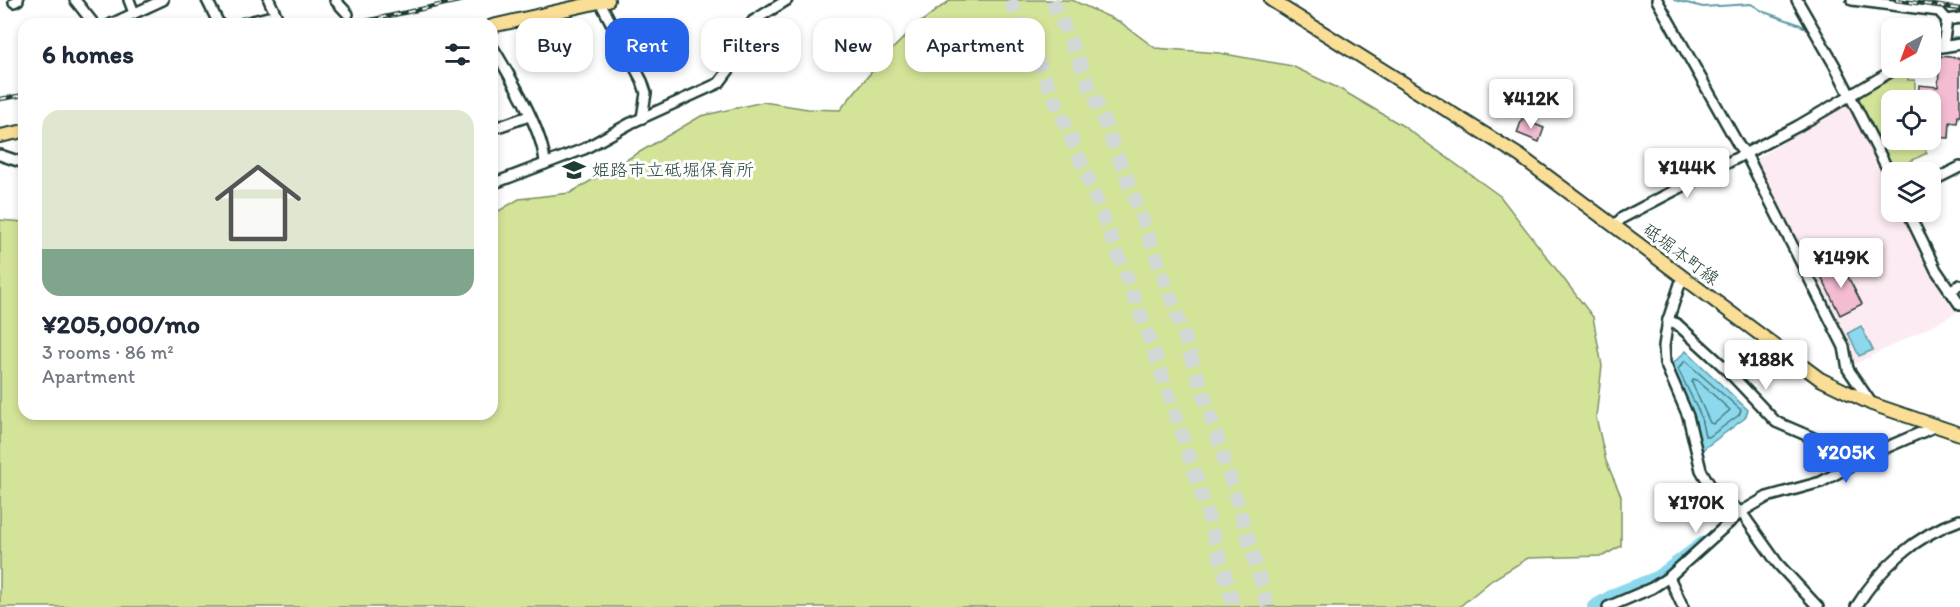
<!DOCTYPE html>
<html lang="en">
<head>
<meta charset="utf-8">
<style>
  body { margin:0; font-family:Itim,"Klee One",sans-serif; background:#f6f6f7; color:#1f2937; height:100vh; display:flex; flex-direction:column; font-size:22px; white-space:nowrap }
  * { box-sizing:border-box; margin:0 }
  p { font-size:20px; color:#747a83 }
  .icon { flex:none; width:33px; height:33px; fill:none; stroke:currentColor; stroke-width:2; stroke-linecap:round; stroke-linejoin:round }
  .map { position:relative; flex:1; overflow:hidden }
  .side { position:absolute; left:18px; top:18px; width:480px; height:402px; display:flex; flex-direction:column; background:#fff; border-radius:18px; box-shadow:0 3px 9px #0003 }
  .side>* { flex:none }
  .guide { position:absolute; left:516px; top:18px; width:570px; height:54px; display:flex; gap:12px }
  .needle { width:39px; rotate:221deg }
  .controls { position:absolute; left:1881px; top:18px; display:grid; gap:12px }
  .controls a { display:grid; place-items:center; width:60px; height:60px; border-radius:12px; background:#fff; box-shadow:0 3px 9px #0003; font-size:30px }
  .price { position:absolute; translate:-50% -51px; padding:0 14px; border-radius:6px; background:#fff; color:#222; font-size:20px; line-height:39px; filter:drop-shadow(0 2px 3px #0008) }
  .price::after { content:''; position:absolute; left:50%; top:36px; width:18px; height:14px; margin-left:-9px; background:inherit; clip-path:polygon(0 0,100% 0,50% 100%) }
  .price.current { background:#2563eb; color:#fff }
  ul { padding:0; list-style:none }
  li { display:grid; align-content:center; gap:12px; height:318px; padding:0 24px }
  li+li { border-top:2px solid #e0e1e3 }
  li span { display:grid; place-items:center; height:186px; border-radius:18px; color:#555 }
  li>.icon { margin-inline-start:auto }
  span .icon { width:108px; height:108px; fill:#fffc; stroke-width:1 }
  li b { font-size:26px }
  h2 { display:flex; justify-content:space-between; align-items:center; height:72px; padding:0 24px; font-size:26px }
  .pill { padding:0 21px; border-radius:18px; background:#fff; box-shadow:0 3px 9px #0003; font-size:21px; line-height:54px }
  .pill.current { background:#2563eb; color:#fff }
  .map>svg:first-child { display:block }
  .built { fill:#fcebf2 }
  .green { fill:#d3e498; stroke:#799066; stroke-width:1.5 }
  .water { fill:#8cd8ed; stroke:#609aa3; stroke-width:1.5 }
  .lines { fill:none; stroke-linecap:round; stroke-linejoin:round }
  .shore { stroke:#4b7b7e; stroke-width:1.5 }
  .stream { stroke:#609aa3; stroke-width:2 }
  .river { stroke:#8cd8ed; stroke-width:14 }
  .building { fill:#f4bcd3; stroke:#1f3d34; stroke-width:1.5 }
  .highway-tunnel { stroke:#d2d8d6; stroke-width:14; stroke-dasharray:14 7; stroke-linecap:butt }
  .minor-casing { stroke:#1f3d34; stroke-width:14 }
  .major-casing { stroke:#1f3d34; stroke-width:16 }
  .minor { stroke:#fff; stroke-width:9 }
  .major { stroke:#fbde96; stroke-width:12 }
  .rail-casing { stroke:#1f3d34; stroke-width:4.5 }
  .rail { stroke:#fff; stroke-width:2; stroke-dasharray:7; stroke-linecap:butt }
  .labels { text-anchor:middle; stroke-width:6; stroke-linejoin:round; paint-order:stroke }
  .poi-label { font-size:18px; fill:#1f3d34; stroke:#fff; text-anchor:start }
  .street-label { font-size:18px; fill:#1f3d34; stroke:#fff }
</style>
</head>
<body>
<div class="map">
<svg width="1960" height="607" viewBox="0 0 1960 607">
  <rect width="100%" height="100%" fill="#fff"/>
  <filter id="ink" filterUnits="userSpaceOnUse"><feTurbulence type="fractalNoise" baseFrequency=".0167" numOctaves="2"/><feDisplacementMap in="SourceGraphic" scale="12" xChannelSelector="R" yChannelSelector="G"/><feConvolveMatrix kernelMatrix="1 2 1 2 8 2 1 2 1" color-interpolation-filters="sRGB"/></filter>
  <g filter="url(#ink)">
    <!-- built -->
    <path class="built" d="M1845,104L1850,106L1891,192L1892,212H1901L1940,290L1955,311V314L1855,364L1850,347L1809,263L1756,165L1757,159Z"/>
    <!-- green -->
    <g class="green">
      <path d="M951,0H1072L1120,22L1155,48L1219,53L1292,66L1340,89L1403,126L1500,196L1593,317L1602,366L1596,417L1606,461L1621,496V546L1603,556L1528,558L1492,580L1459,607H0V220L24,222V414H492V215L519,199L570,193L701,116L763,102L808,109L840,110C873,69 907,28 951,0Z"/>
      <path d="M1908,69V80H1915V100H1892V140H1921L1927,153L1891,171L1857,101L1863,94Z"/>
    </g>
    <!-- water -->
    <g class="water">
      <path d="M1861,326L1873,350L1859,356L1848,333Z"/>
      <path d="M1686,351L1748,410L1745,418L1702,450L1694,416L1670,366Z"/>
    </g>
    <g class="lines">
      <!-- shore -->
      <g class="shore">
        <path d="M1685,361L1741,410L1739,415L1709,437L1705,436L1700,414L1678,369Z"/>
        <path d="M1693,379L1697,380L1730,410L1714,424L1710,423L1692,383Z"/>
      </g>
      <!-- stream -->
      <g class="stream">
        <path d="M1674,0L1703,7L1751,4L1764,12L1798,24L1811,31"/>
        <path d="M1946,43L1954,37H1960"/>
        <path d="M1930,57L1938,51"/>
        <path d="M1873,87L1910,68"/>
      </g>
      <!-- river -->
      <path class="river" d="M1594,607L1616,594L1657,578L1705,542"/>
    </g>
    <!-- building -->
    <g class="building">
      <path d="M1940,56L1960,58V116H1958L1957,123L1950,122L1949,138L1930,137V100H1918L1919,85L1938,87Z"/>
      <path d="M1522,119L1544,128L1539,142L1517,133Z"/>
      <path d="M1841,263L1862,304L1840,315L1820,274Z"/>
    </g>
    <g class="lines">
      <!-- highway-tunnel -->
      <g class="highway-tunnel">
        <path d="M1010,0C1101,196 1177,399 1234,607"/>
        <path d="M1052,0C1141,196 1209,400 1268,607"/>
      </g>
      <!-- minor casing -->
      <g class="minor-casing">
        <g id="minor">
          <path d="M75,0L94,24"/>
          <path d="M129,0L134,13"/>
          <path d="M207,0L219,24"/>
          <path d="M335,0L348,14"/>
          <path d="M1657,0L1739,146L1746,154L1844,347L1848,369L1872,404"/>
          <path d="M1797,0L1835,66L1892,178"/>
          <path d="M1852,0L1939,11L1947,20"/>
          <path d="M14,2L18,0"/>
          <path d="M600,2L642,81L646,93L642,118"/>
          <path d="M111,24L163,0"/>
          <path d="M241,24L276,15L269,0"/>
          <path d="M1943,45L1947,20L1960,18"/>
          <path d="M492,46C509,75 544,131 545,164"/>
          <path d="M1930,49L1960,44"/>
          <path d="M492,129L529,116"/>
          <path d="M0,155L24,163"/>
          <path d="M1930,182L1960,167"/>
          <path d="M492,184L584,149L631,123L719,83L731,67L740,39L753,21L787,0"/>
          <path d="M1908,212L1936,270L1960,305"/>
          <path d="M1614,226L1622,218L1798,126L1897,68"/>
          <path d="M1682,278L1668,320L1664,346L1665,363L1688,416L1701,470L1715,494L1741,512L1778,564L1818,607"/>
          <path d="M1949,291L1960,285"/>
          <path d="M1668,320L1677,324L1723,366L1776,422L1839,449L1876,452"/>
          <path d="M1669,577L1683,607"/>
          <path d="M1608,607L1652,588L1669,577L1741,512L1767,497L1821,482L1876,452L1936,426"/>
          <path d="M1856,607C1880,568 1916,535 1960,520"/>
        </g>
      </g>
      <!-- major casing -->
      <g class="major-casing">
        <g id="major">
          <path d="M1271,0L1520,156L1820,379L1872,404L1960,434"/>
          <path d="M492,26L608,0"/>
          <path d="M0,136L24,131"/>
        </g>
      </g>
      <!-- minor -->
      <use href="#minor" class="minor"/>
      <!-- major -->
      <use href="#major" class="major"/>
      <!-- rail casing -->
      <g class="rail-casing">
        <g id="rail">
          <path d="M1896,0L1960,9"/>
          <path d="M352,24L463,0"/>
          <path d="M0,99L24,95"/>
        </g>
      </g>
      <!-- rail -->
      <use href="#rail" class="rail"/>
    </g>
  </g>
  <!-- icons -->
  <defs>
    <g id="school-bare" transform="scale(1.8)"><path d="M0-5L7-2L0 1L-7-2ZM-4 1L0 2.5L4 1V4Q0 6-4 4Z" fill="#1f3d34" stroke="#fff" stroke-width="2.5" paint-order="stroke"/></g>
  </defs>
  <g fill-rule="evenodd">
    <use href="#school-bare" x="574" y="170"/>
  </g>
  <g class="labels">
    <!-- poi labels -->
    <g class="poi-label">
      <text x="592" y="176">姫路市立砥堀保育所</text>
    </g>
    <!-- street labels -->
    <g class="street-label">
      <text transform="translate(1681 254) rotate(37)" y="6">砥堀本町線</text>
    </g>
  </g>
</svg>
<div class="controls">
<a><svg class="needle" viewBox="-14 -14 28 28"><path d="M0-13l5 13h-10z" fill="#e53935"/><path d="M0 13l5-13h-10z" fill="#747a83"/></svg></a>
<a><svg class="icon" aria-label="locate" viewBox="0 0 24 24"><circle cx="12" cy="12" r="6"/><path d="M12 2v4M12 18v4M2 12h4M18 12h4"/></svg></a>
<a><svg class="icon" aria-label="layers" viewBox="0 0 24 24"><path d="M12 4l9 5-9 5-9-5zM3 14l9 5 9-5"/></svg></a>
</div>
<b class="price" style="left:1531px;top:130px">¥412K</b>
<b class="price" style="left:1687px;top:199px">¥144K</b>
<b class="price" style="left:1841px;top:289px">¥149K</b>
<b class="price" style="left:1766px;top:391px">¥188K</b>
<b class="price current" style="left:1846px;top:484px">¥205K</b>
<b class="price" style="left:1696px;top:534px">¥170K</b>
<div class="guide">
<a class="pill">Buy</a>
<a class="pill current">Rent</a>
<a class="pill">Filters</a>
<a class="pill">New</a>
<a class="pill">Apartment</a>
</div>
<section class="side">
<h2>6 homes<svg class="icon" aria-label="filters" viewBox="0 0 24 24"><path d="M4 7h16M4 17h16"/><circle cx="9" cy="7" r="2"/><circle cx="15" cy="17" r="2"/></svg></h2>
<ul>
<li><span style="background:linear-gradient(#dfe7d0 75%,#7fa58c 0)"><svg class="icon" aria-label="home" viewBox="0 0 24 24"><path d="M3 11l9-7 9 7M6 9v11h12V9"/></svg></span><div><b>¥205,000/mo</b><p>3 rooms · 86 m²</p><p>Apartment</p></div></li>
</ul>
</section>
</div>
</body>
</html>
